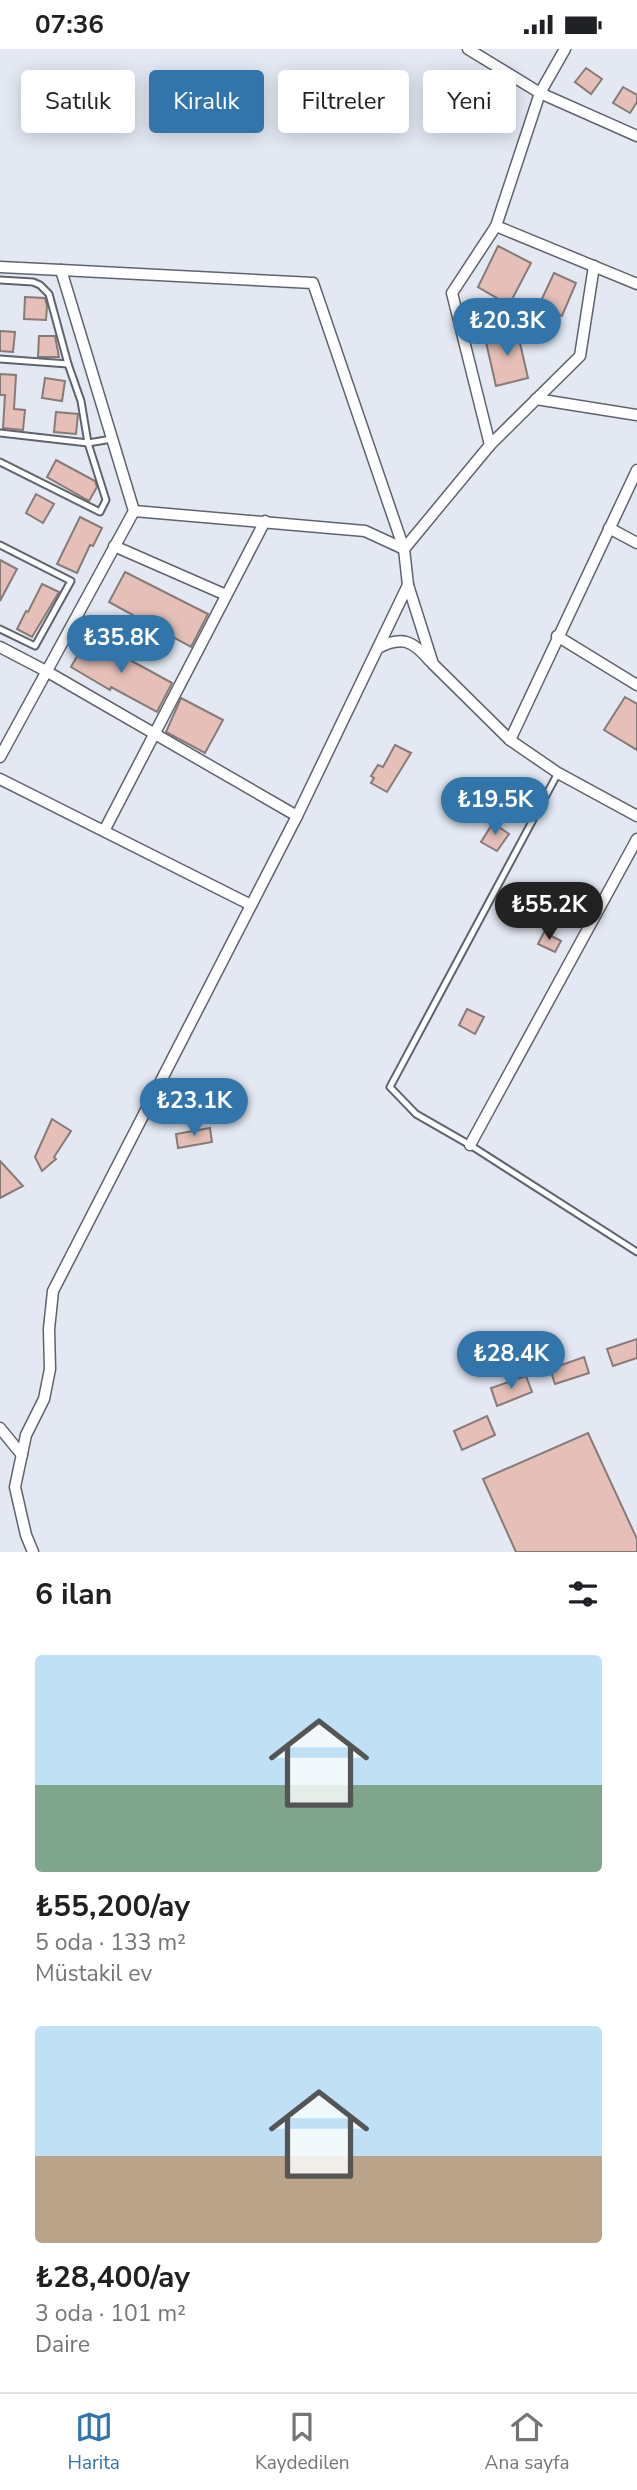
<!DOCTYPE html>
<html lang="tr">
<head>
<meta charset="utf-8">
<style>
  body { margin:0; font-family:"Nunito Sans",sans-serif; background:#f6f6f6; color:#202124; height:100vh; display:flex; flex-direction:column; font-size:26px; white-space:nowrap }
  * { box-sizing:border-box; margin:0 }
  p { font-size:23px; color:#757577 }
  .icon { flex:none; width:38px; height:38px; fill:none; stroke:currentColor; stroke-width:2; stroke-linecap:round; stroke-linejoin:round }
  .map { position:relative; height:1503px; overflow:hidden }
  .sheet { display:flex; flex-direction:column; background:#fff; flex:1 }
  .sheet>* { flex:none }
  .guide { position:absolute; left:21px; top:21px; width:595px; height:63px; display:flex; gap:14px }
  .price { position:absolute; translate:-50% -60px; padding:0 16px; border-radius:24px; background:#3175ab; color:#fff; font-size:23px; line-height:46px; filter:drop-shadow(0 2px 4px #0008) }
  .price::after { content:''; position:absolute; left:50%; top:42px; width:21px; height:16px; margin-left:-10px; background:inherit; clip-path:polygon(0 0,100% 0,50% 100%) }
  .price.current { background:#222; color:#fff }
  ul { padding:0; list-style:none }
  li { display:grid; align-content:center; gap:14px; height:371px; padding:0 35px }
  li span { display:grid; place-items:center; height:217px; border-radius:7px; color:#555 }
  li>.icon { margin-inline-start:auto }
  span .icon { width:126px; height:126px; fill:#fffc; stroke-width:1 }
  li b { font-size:30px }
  h2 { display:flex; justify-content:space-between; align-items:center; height:84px; padding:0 35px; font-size:30px }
  .tag { padding:0 24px; border-radius:7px; background:#fff; box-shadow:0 4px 18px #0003; font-size:24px; line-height:63px }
  .tag.current { background:#3175ab; color:#fff }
  .status { display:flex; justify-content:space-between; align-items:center; height:49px; padding:0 35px; background:#fff; direction:ltr }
  .status svg { height:19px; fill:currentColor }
  .menu { display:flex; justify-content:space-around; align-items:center; height:98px; border-top:2px solid #e0e0e0; background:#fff; font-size:19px; color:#757577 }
  .menu a { display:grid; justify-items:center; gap:4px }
  .menu .current { color:#3175ab }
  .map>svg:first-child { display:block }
  .building { fill:#e6c0b8; stroke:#877b78; stroke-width:2 }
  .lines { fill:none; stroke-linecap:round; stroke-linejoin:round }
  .service-casing { stroke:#5e636c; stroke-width:9 }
  .minor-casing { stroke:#5e636c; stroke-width:13 }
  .service { stroke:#fff; stroke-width:5 }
  .minor { stroke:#fff; stroke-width:10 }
</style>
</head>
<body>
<div class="status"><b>07:36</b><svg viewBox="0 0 49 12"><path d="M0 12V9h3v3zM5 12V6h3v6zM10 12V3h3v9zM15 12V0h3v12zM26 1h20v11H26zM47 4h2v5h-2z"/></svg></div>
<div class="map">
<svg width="637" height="1503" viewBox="0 0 637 1503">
  <rect width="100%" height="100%" fill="#e3e8f3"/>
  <!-- building -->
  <g class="building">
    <path d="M586,19L602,30L591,45L575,33Z"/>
    <path d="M623,38L637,46V53L630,64L613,54Z"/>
    <path d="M498,197L531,214L509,256L478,238Z"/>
    <path d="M554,224L576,234L562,267L539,256Z"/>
    <path d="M25,248L45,249L47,257L46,271L24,270Z"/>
    <path d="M517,281L528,329L496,337L485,289Z"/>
    <path d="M0,282L15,283L13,303L0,302Z"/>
    <path d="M39,287H55L59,308H38Z"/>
    <path d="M0,325L16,326L14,360L25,361L23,381L3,379L5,346H0Z"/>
    <path d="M45,329L65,332L62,352L42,349Z"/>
    <path d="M56,363L78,365L76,385L54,383Z"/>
    <path d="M56,411L95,432L97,438L89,452L47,428Z"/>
    <path d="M36,445L54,455L43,474L26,464Z"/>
    <path d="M80,468L102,479L93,497L90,496L77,524L57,515Z"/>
    <path d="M0,511L17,520L0,552Z"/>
    <path d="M125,523L208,565L191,598L109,553Z"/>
    <path d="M42,535L59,543L32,588L17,580L26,562L28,563Z"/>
    <path d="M88,588L172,634L157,663L111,638L110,641L71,618Z"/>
    <path d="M625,648L637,655V701L604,681Z"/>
    <path d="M181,649L223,671L205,704L166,683Z"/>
    <path d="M395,696L411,704L387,743L371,734L374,729L371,727L378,716L383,718Z"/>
    <path d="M493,774L509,785L497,802L481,793Z"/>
    <path d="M544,883L561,892L555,903L538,895Z"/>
    <path d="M467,960L484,968L475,985L459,976Z"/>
    <path d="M52,1070L71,1082L54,1108L56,1110L42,1122L35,1108Z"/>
    <path d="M210,1079L212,1093L178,1099L176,1085Z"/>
    <path d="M0,1112L23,1137L0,1149Z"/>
    <path d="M637,1290V1309L613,1317L607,1300Z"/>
    <path d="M584,1308L589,1324L555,1335L550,1320Z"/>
    <path d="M526,1327L532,1343L497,1357L491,1339Z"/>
    <path d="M487,1367L495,1386L462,1401L454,1382Z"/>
    <path d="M588,1384L637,1490V1503H516L483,1430Z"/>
  </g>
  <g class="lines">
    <!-- service casing -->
    <g class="service-casing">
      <g id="service">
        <path d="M0,231L33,233L40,236L49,245L68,315L81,352L88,394L106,451L100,463L0,413"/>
        <path d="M0,310L68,315"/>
        <path d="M0,384L88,394L112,390"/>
        <path d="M0,496L71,532L35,597L0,580"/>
        <path d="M558,724L390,1038L416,1065L470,1096L637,1203"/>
      </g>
    </g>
    <!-- minor casing -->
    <g class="minor-casing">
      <g id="minor">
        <path d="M468,0L540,44L637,87"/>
        <path d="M496,177L637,235"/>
        <path d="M594,217L580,307L490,396L404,500L408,536L433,615L510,691L558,724L637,767"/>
        <path d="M0,218L61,221"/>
        <path d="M536,350L637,366"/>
        <path d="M490,396L452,244L496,177L540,44L565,0"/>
        <path d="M134,462L365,482L404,500"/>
        <path d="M609,479L637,494"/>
        <path d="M114,497L226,546"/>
        <path d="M557,587L637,636"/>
        <path d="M0,598L46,622L297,767"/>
        <path d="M378,599C402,586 413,592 430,612"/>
        <path d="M510,691L637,421"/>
        <path d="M0,708L134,462L61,221L313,234L404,500"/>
        <path d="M0,730L251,856"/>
        <path d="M104,782L265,472"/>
        <path d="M470,1096L637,790"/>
        <path d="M0,1379L22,1406"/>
        <path d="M33,1503L26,1486L15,1438L26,1386L44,1350L50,1320L49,1280L53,1242L297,767L408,536"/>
      </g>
    </g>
    <!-- service -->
    <use href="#service" class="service"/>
    <!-- minor -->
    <use href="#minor" class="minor"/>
  </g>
</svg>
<b class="price" style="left:507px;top:309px">₺20.3K</b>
<b class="price" style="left:121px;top:626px">₺35.8K</b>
<b class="price" style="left:495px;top:788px">₺19.5K</b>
<b class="price current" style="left:549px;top:893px">₺55.2K</b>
<b class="price" style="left:194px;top:1089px">₺23.1K</b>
<b class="price" style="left:511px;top:1342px">₺28.4K</b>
<div class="guide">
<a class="tag">Satılık</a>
<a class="tag current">Kiralık</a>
<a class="tag">Filtreler</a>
<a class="tag">Yeni</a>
</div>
</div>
<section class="sheet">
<h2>6 ilan<svg class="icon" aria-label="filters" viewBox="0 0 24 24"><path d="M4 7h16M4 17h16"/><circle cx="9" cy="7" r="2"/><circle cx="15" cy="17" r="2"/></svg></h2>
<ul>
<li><span style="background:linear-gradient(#bfe0f5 60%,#7fa58c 0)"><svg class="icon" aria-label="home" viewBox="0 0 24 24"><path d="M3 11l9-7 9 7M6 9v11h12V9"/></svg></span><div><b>₺55,200/ay</b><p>5 oda · 133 m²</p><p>Müstakil ev</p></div></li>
<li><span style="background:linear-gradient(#bfe0f5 60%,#b9a48a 0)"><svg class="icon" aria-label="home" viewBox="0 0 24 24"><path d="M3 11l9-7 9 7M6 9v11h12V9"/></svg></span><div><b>₺28,400/ay</b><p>3 oda · 101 m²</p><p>Daire</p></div></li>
</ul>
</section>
<nav class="menu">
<a class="current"><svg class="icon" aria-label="map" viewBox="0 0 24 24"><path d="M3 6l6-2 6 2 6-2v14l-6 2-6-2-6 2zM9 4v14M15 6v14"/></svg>Harita</a>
<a><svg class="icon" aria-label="saved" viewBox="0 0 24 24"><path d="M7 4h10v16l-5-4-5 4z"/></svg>Kaydedilen</a>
<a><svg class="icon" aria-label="home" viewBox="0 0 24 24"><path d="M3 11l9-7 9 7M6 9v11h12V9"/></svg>Ana sayfa</a>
</nav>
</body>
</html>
